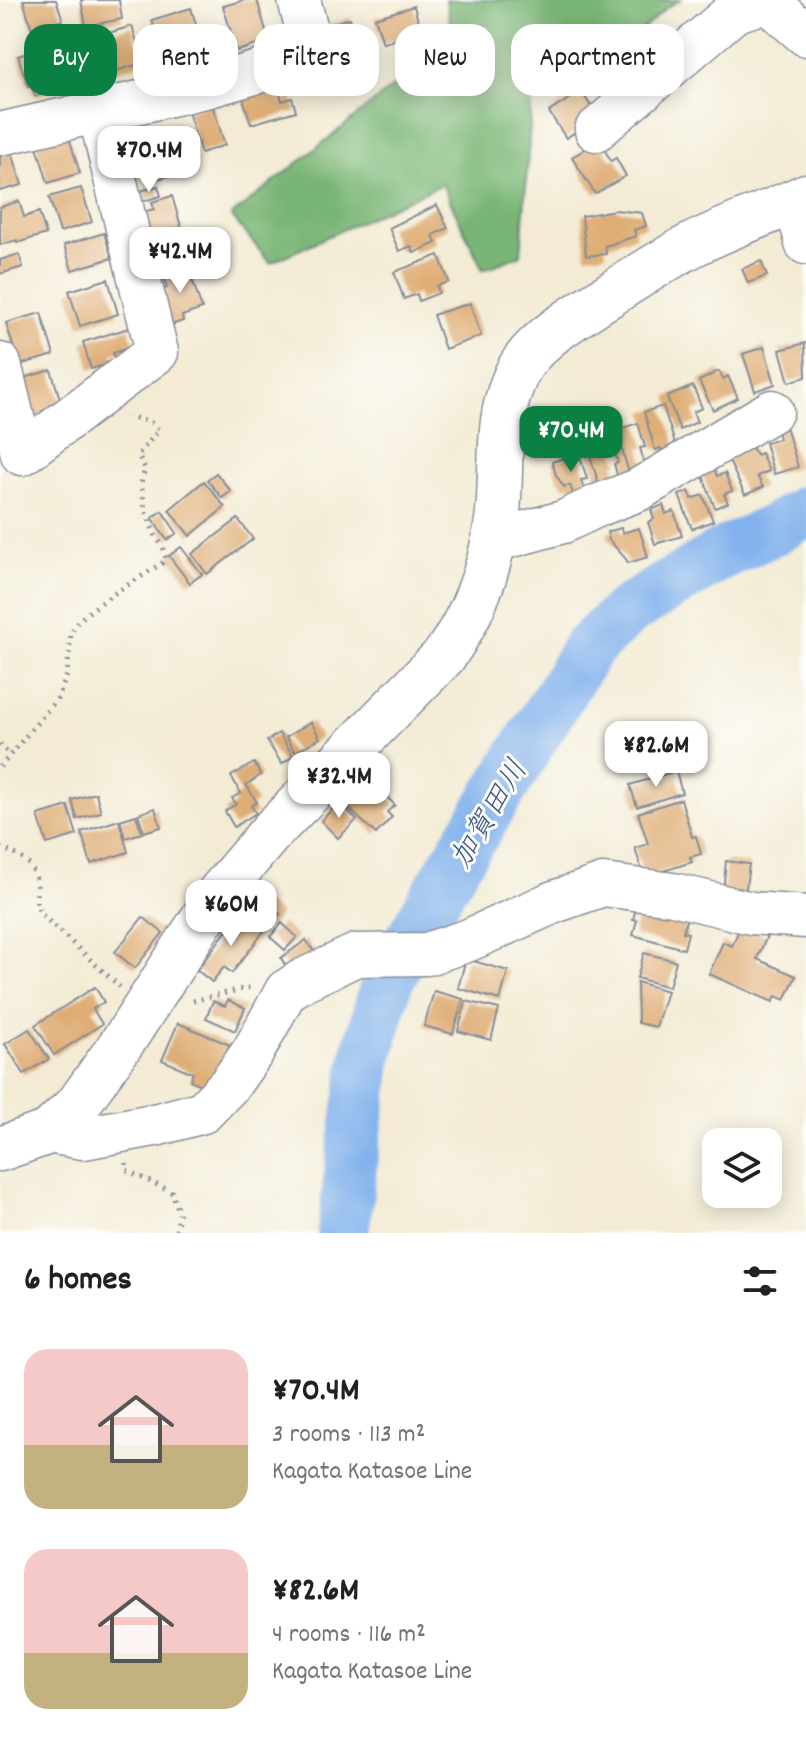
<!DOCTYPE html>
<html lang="en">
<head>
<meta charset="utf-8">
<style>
  body { margin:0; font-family:Dekko,"Klee One",sans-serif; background:#f6f6f6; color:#202124; height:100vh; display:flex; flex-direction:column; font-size:30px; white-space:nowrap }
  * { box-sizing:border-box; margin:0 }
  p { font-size:26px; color:#757577 }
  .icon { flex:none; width:44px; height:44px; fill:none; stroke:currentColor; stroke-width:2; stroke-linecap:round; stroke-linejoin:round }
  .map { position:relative; height:1233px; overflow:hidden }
  .side { display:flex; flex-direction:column; background:#fff; flex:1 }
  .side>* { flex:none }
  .guide { position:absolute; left:24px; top:24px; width:758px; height:72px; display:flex; gap:16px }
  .tools { position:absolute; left:702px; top:1128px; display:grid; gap:16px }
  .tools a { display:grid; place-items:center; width:80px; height:80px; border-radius:16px; background:#fff; box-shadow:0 4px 20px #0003; font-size:40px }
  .price { position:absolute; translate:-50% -68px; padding:0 18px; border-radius:16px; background:#fff; color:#222; font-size:26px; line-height:52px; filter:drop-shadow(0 2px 4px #0008) }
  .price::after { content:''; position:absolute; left:50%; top:48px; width:24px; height:18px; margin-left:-12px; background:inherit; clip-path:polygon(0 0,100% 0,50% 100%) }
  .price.active { background:#0b8043; color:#fff }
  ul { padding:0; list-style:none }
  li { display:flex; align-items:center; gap:24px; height:200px; padding:0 24px }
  li span { display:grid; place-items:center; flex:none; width:224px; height:160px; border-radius:24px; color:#555 }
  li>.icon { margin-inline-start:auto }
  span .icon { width:96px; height:96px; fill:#fffc; stroke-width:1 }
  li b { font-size:34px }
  h2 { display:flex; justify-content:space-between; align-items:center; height:96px; padding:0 24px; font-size:34px }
  .pill { padding:0 28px; border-radius:24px; background:#fff; box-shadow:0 4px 20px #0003; font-size:28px; line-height:72px }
  .pill.active { background:#0b8043; color:#fff }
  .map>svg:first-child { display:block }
  .forest { fill:#79b675; stroke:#4a726a; stroke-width:2 }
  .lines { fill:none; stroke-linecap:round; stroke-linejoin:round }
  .river { stroke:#82b2ed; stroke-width:52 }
  .building { fill:#dfad76 }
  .minor-casing { stroke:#878d99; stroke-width:45 }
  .major-casing { stroke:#878d99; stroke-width:47 }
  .path { stroke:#878d99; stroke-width:5; stroke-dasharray:2 6; stroke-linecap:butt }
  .minor { stroke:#fff; stroke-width:42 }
  .major { stroke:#fff; stroke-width:44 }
  .labels { text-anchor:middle; stroke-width:6; stroke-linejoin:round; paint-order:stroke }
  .water-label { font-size:30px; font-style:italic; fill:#3a5689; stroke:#fdfcf7 }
</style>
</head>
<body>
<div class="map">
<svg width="806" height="1233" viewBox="0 0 806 1233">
  <rect width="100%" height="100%" fill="#fdfcf7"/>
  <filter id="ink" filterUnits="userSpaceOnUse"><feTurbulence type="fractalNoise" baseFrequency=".0125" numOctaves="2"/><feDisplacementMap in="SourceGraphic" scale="16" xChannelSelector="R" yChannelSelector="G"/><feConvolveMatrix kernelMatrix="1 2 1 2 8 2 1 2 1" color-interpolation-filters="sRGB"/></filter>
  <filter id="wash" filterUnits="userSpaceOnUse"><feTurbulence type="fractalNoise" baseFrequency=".006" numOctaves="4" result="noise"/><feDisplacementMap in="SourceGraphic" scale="32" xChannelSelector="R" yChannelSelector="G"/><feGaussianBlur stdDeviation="1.8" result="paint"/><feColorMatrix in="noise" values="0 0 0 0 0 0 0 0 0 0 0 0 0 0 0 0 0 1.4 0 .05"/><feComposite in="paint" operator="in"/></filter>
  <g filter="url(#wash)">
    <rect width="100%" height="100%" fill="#f3ebd4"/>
    <!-- forest -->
    <path class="forest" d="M446,0H680L666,8L607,63L533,82L521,255L483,270L442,184L270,263L231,216L453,39Z"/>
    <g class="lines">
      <!-- river -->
      <path class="river" d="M343,1233L352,1158L367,1055L387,981L444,882L588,648L627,611L722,554L777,528L806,511"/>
    </g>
    <g id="blocks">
      <!-- building -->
      <g class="building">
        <path d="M23,0H56L63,20L32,29Z"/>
        <path d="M81,0H119L122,19L86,26Z"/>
        <path d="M245,0H257L269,41L237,51L223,6Z"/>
        <path d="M414,6L421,32L383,43L375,18Z"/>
        <path d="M191,8L205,53L188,58L189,65L167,72L152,20Z"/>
        <path d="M350,18L363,62L342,69L328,25Z"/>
        <path d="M132,26L143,63L106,74L95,37Z"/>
        <path d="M47,47L59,89L35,96L31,85L28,86L18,56Z"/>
        <path d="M276,82L282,101L292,98L296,111L251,124L241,92Z"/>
        <path d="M581,91L598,117L566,138L549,112Z"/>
        <path d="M212,104L225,145L201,153L188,111Z"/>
        <path d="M68,134L80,173L48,183L36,143Z"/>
        <path d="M181,134L191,169L148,182L138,147Z"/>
        <path d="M599,141L611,161L616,158L626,176L595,194L572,157Z"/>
        <path d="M12,152L22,185L0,191V156Z"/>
        <path d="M158,186L161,196L140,202L137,192Z"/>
        <path d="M81,188L92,222L60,232L49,197Z"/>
        <path d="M172,196L188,250L158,259L144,212L154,209L152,202Z"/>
        <path d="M19,201L24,217L39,212L46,234L17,243V240L0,245V207Z"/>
        <path d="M437,205L448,228L433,235L436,243L414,253L411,246L399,251L389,228Z"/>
        <path d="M615,210L642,213L646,226L634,230L636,236L605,246L606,254L586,256L582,216Z"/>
        <path d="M104,233L112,258L72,270L64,245Z"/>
        <path d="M19,254L23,267L0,274V260Z"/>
        <path d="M439,255L449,282L437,286L439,293L419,301L417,294L404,299L394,272Z"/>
        <path d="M761,261L767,276L748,283L742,269Z"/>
        <path d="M188,267L202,309L182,316L183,321L171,325L160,290L167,288L163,275Z"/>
        <path d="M108,279L118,314L80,326L69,291Z"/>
        <path d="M470,303L481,336L445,349L433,315Z"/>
        <path d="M41,313L54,355L19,365L6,323Z"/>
        <path d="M129,328L135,346L113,353L115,362L91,369L83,342Z"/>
        <path d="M805,343L806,377L789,382L780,350Z"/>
        <path d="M764,347L775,384L755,391L743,354Z"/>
        <path d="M51,370L62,405L42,411L43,416L33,419L21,379Z"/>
        <path d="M719,371L723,379L728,376L738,398L713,410L699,381Z"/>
        <path d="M693,386L702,408L693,412L697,422L680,430L667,397Z"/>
        <path d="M663,406L677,450L663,455L661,448L655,450L644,412Z"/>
        <path d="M638,423L645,447L640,448L646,468L629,473L616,430Z"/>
        <path d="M785,423L798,467L774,474L765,443L779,439L776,426Z"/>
        <path d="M611,438L618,463L614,464L620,485L601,491L587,446Z"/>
        <path d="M751,445L756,455L761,453L769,471L757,476L763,487L745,495L727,457Z"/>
        <path d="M579,453L587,479L581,480L586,496L575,500L570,485L564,487L556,475L552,462Z"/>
        <path d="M713,466L717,476L725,473L732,491L724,494L728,503L715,508L701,471Z"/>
        <path d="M216,473L231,491L222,498L207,480Z"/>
        <path d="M204,481L225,507L190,536L169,510Z"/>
        <path d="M689,491L692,499L703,495L713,521L692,529L679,495Z"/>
        <path d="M663,505L666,514L674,511L682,536L655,544L648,522L654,519L651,510Z"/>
        <path d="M162,511L177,533L167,540L152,518Z"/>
        <path d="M238,519L253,539L207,574L192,554Z"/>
        <path d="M621,528L622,533L639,528L648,557L628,563L626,559L609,540L607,532Z"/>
        <path d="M181,547L202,574L190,583L169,556Z"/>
        <path d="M311,722L320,738L295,752L286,737Z"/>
        <path d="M279,733L293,756L282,764L267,741Z"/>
        <path d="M254,763L261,775L246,785L257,802L251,806L256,813L234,827L225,811L236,804L232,798L241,793L231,776Z"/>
        <path d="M676,771L682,793L637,807L630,785Z"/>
        <path d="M364,775L395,805L387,812L392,817L376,834L340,800Z"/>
        <path d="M96,793L101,812L77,819L72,800Z"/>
        <path d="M681,799L692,837L696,836L701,854L690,857L692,862L644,877L635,848L648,844L638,813Z"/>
        <path d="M339,802L357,820L338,838L321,821Z"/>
        <path d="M68,806L77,835L47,844L38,815Z"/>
        <path d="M155,808L161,827L144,832L138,814Z"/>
        <path d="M136,815L142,833L125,838L120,820Z"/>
        <path d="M119,820L128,852L91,864L81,832Z"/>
        <path d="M726,861L749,864L745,896L723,893Z"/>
        <path d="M258,897L280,914L270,927L248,910Z"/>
        <path d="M639,899L688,913L683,932L688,933L684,949L633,935L637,920L633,919Z"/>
        <path d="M240,913L264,931L232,973L224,967L212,982L197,970Z"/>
        <path d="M143,917L163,933L135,968L115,952Z"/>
        <path d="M282,923L297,937L285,950L270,937Z"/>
        <path d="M741,925L767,936L757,959L796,976L785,1000L776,996L773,1002L709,974L723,942L732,946Z"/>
        <path d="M306,940L316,954L290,973L281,958Z"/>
        <path d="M644,953L676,961L669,987L637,978Z"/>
        <path d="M466,959L508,971L500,1000L458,988Z"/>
        <path d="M637,982L667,991L656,1027L638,1023Z"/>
        <path d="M95,987L104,1002L93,1009L102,1024L54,1055L35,1025Z"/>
        <path d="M434,991L463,999L453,1034L424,1026Z"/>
        <path d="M228,1000L245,1008L235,1031L206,1018L213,1001L225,1006Z"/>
        <path d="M466,1001L499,1009L491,1040L458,1031Z"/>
        <path d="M178,1023L230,1045L210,1089L190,1080L193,1073L162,1060Z"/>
        <path d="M29,1029L49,1059L24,1074L5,1044Z"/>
      </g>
    </g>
  </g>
  <g filter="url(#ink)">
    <use href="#blocks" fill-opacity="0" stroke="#878d99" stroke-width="2"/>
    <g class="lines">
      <!-- minor casing -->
      <g class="minor-casing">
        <g id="minor">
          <path d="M596,130L735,11L759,4L769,3L806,35"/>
          <path d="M0,134L209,86L314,56L299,0"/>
          <path d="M792,202L803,229L806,243"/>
          <path d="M0,364L22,454L157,352L99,112"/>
          <path d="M493,541L563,522L599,505L638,490L772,411"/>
          <path d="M49,1132L83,1138L159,1124L203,1112L230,1084L254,1050L286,991L303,980L356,955L427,954L469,940L554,902L603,885L673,894L751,913L806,917"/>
        </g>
      </g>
      <!-- major casing -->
      <g class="major-casing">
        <path id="major" d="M0,1149L49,1132L79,1103L128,1034L220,892L271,832L444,656C473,616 490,570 497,521C501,491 499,460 502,430C504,407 511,380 524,361C542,337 570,320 595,304C628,284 660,261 694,244C730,226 769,213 806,196"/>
      </g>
      <!-- path -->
      <g class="path">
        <path d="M0,744L9,754"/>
        <path d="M0,767L58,698L67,675L71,634L76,624L85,615L112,595L164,562L166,558L163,547L155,535L145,509L141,484L145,468L138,455L159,430L151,423L129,416"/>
        <path d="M0,848C21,855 37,864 37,889C36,900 35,904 41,914L120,987"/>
        <path d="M193,1001L250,987"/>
        <path d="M126,1163V1170L172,1192L179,1214L176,1231L171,1233"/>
      </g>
      <!-- minor -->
      <use href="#minor" class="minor"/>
      <!-- major -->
      <use href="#major" class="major"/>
    </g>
  </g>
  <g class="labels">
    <!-- water labels -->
    <g class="water-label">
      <text transform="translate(488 813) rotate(-59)" y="10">加賀田川</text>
    </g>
  </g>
</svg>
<div class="tools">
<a><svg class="icon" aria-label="layers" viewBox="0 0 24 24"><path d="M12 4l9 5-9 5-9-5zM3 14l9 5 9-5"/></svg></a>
</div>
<b class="price" style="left:149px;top:194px">¥70.4M</b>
<b class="price" style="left:180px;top:295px">¥42.4M</b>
<b class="price active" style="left:571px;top:474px">¥70.4M</b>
<b class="price" style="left:656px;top:789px">¥82.6M</b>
<b class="price" style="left:339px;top:820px">¥32.4M</b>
<b class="price" style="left:231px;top:948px">¥60M</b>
<div class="guide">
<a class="pill active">Buy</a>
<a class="pill">Rent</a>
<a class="pill">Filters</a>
<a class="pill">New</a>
<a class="pill">Apartment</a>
</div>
</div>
<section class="side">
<h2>6 homes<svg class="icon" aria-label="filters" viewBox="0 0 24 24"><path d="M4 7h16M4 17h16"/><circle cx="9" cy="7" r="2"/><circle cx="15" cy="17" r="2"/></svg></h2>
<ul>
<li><span style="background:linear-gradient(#f6c9c9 60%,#c2b280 0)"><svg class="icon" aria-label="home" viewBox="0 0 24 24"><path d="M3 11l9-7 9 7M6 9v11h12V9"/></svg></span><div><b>¥70.4M</b><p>3 rooms · 113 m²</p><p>Kagata Katasoe Line</p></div></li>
<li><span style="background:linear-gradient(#f6c9c9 65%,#c2b280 0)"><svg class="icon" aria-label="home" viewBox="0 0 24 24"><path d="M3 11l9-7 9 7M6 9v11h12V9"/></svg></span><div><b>¥82.6M</b><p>4 rooms · 116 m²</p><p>Kagata Katasoe Line</p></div></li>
</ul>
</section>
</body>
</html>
